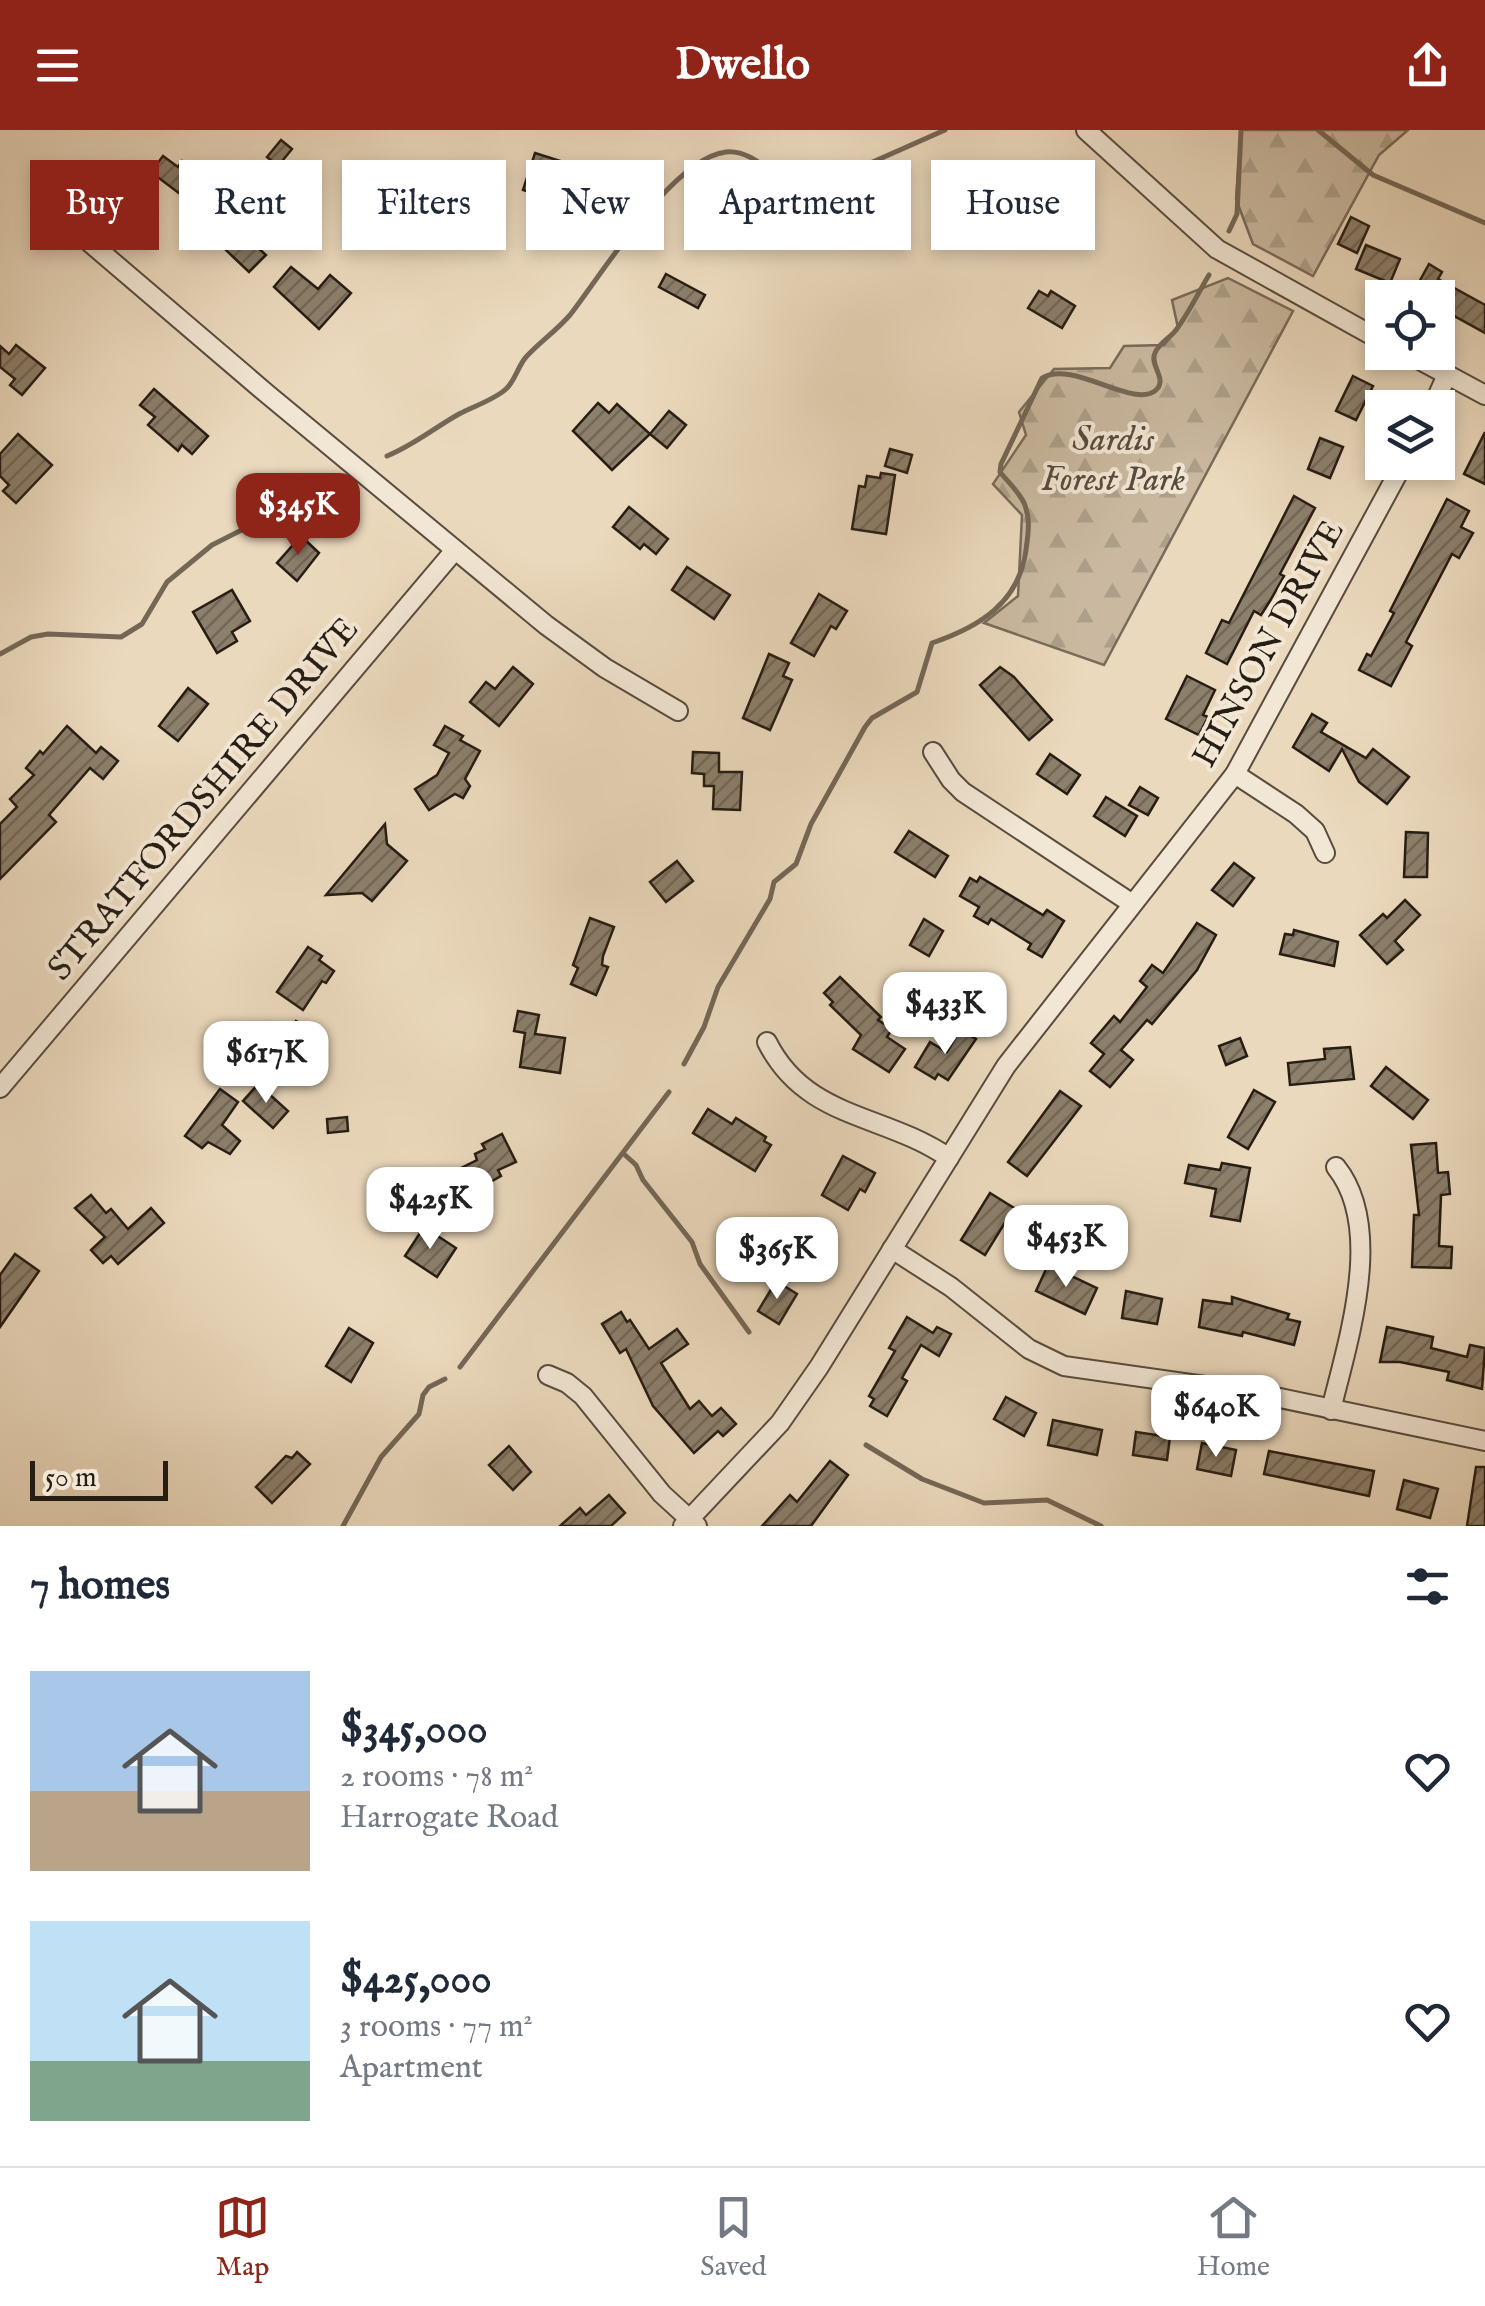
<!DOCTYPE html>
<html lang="en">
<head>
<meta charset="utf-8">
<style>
  body { margin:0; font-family:"IM FELL English",serif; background:#f6f6f7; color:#1f2937; height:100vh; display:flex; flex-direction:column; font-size:38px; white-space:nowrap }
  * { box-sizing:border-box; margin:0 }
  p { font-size:32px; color:#747a83 }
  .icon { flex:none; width:55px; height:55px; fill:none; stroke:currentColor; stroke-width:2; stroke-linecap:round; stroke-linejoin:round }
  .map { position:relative; height:1396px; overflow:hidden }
  .panel { display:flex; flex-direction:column; background:#fff; flex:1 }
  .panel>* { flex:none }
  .banner { position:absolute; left:30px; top:30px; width:1425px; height:90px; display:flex; gap:20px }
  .buttons { position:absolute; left:1365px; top:150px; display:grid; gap:20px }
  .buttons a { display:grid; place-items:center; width:90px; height:90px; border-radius:0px; background:#fff; box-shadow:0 5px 15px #0003; font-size:50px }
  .scale { position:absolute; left:30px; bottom:25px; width:138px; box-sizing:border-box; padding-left:10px; border:5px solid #261d13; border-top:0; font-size:28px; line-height:35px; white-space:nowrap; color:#261d13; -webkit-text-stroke:8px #f2e6d4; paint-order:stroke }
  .price { position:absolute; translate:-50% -85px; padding:0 22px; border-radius:20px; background:#fff; color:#222; font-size:32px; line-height:65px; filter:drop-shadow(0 2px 5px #0008) }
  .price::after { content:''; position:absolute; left:50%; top:60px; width:30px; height:22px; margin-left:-15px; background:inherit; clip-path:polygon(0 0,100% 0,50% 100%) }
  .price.selected { background:#8f2418; color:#fff }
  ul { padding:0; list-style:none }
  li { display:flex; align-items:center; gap:30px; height:250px; padding:0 30px }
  li span { display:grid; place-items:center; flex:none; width:280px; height:200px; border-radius:0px; color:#555 }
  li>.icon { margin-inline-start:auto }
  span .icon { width:120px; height:120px; fill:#fffc; stroke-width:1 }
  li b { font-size:42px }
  h2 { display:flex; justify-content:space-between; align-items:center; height:120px; padding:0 30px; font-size:42px }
  .tag { padding:0 35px; border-radius:0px; background:#fff; box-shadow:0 5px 15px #0003; font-size:35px; line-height:90px }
  .tag.selected { background:#8f2418; color:#fff }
  header { display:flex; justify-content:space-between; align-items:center; height:130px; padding:0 30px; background:#8f2418; color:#fff; font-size:45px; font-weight:700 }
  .menu { display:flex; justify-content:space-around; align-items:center; height:140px; border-top:2px solid #e0e1e3; background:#fff; font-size:28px; color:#747a83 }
  .menu a { display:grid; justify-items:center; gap:5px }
  .menu .selected { color:#8f2418 }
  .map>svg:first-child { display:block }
  .forest { fill:url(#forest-firs); stroke:#786b5a; stroke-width:2.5 }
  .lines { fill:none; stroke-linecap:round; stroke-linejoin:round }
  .stream { stroke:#746756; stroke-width:5 }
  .building { fill:url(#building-hatch); stroke:#261d13; stroke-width:2.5 }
  .street-casing { stroke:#574c3e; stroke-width:22 }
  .street { stroke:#f2e6d4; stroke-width:18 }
  .labels { text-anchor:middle; stroke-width:8; stroke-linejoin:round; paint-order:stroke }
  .park-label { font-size:35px; font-style:italic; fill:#574c3d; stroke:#f2e6d4 }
  .street-label { font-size:35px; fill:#261d13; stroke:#f2e6d4 }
</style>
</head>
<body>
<header><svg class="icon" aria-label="menu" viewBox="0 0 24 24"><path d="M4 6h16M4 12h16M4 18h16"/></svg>Dwello<svg class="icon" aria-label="share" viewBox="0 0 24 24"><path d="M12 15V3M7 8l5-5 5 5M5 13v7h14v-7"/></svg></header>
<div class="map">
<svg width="1485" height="1396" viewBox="0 0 1485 1396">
  <defs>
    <pattern id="forest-firs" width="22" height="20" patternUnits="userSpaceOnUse" patternTransform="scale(2.5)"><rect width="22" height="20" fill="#cab9a0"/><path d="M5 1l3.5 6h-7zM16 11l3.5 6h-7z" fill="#ad9f89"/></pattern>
    <pattern id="building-hatch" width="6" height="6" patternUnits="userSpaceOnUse" patternTransform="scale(2.5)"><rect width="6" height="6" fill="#8c7f6b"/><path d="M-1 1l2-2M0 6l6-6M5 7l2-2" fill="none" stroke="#726757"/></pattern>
  </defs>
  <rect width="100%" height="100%" fill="#ebd9bd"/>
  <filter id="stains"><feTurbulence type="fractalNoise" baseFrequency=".002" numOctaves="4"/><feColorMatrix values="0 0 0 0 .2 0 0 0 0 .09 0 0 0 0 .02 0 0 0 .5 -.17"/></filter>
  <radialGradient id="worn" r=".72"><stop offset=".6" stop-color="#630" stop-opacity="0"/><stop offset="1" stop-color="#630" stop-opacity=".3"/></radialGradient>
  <!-- forest -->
  <g class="forest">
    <path d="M1241,0H1408L1379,25L1313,146L1253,114L1236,69Z"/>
    <path d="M1228,148L1293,181L1104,535L984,493L1018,466L1022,385L993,354L1026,305L1019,282L1054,239L1110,238L1124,216L1164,215L1178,198L1172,170Z"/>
  </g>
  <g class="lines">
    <!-- stream -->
    <g class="stream">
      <path d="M1318,0L1373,45L1485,93"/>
      <path d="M1229,101L1237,84L1241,0"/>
      <path d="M387,326C414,315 434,298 459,284C474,276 494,270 506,259C515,251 518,236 526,227C540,212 557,200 570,185C602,144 673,28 726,22C756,19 778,54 805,62L945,0"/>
      <path d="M0,524L31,507L48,504L121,507L142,494L167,452L212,415L335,353"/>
      <path d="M684,934L704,897L718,857L770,769L774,752L796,734L811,694L865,597L872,588L917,562L932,513C979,497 1019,473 1026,420C1028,404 1031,389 1024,373C1019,362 1008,352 1000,342L1001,334L1042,248C1072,229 1135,280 1156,260C1168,249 1149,235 1155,223C1158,214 1170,208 1176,200C1189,183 1198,163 1209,145"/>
      <path d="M624,1024L636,1035L643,1050L692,1112L700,1134L749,1202"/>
      <path d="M460,1237L669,962"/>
      <path d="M866,1315L922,1349L984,1373L1047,1370L1101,1396"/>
      <path d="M343,1396L381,1327L419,1284L423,1265L429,1257L445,1249"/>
    </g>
  </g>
  <!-- building -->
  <g class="building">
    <path d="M281,10L292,19L278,36L267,27Z"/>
    <path d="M535,23L573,35L563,68L540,93L548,68L523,60Z"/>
    <path d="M163,26L178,37L182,31L209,50L192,73L151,42Z"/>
    <path d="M223,87L235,99L243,91L254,101L247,108L266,125L249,142L208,103Z"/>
    <path d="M1351,87L1369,96L1357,123L1338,114Z"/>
    <path d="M1366,115L1400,129L1390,153L1356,139Z"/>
    <path d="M1429,134L1442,142L1438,149L1485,175V203L1438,177V168H1421L1413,163Z"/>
    <path d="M291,137L318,159L330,145L351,163L319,199L274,157Z"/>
    <path d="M666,144L705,165L698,178L659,157Z"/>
    <path d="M1039,161L1048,166L1051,161L1075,176L1062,198L1028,178Z"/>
    <path d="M16,215L45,238L22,265L10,255L15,249L0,237V216L9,224Z"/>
    <path d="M1353,246L1373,256L1356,290L1336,281Z"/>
    <path d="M154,259L208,306L192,324L182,315L178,321L148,295L155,287L140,275Z"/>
    <path d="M598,273L609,283L617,274L650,304L612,340L573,301Z"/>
    <path d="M669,281L686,295L667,318L650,304Z"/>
    <path d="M1485,302V354L1464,344Z"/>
    <path d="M18,304L52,335L16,373L3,361L9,355L0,346V324Z"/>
    <path d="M1320,308L1343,317L1330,348L1308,339Z"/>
    <path d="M890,319L912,325L907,343L885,336Z"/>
    <path d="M881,343L895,345L886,404L852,399L859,356L865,357L867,346L880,348Z"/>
    <path d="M1294,366L1315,378L1280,444L1284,446L1270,471L1261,485L1254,481L1227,534L1206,523L1222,490L1229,493Z"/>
    <path d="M1447,369L1469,381L1461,397L1473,403L1459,428L1452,424L1406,512L1412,516L1391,556L1359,540L1367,524L1371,526L1394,483L1390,481Z"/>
    <path d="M629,377L668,409L656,424L644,414L640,419L613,397Z"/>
    <path d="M301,406L319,423L297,451L277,433Z"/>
    <path d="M687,437L730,465L714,489L672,460Z"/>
    <path d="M232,460L250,491L232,502L237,511L217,523L193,482Z"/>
    <path d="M819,464L847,481L836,499L831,496L814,526L791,513Z"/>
    <path d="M769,524L789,533L783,546L792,550L770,600L743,588Z"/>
    <path d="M513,537L533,554L499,596L470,572L486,552L495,559Z"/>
    <path d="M1000,537L1014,547L1052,590L1029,610L980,555Z"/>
    <path d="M1187,546L1215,560L1203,585L1208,587L1199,605L1166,589Z"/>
    <path d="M188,558L208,574L178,611L159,596Z"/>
    <path d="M1312,584L1327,593L1321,602L1366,628L1373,619L1409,647L1387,674L1359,652L1342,619L1329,641L1293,617Z"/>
    <path d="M67,596L96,623L101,617L118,631L103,649L90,638L49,685L56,692L0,749V694L17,677L10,669L34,645L26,638L40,621L43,624Z"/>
    <path d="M445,596L463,606L460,610L480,621L465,649L470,656L463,668L455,664L429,680L415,659L437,645L449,623L434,615Z"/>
    <path d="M693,622L719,623V642H742L740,680L713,679L714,656H704V644L692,643Z"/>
    <path d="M1050,624L1080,645L1067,664L1037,644Z"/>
    <path d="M1140,657L1158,668L1148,685L1129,675Z"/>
    <path d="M1106,667L1137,686L1125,706L1094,686Z"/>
    <path d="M385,694L387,714L407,731L372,771L362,763L326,765Z"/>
    <path d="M909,701L948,726L935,747L895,722Z"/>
    <path d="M1406,702L1428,703L1427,747H1404Z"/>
    <path d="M677,731L693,751L666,772L650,752Z"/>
    <path d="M1234,733L1254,748L1233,776L1212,760Z"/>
    <path d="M980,747L1043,785L1047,780L1064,791L1042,827L1028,819L1031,814L991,789L988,794L974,786L979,777L960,766L970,748L977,752Z"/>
    <path d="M1405,770L1420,785L1395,811L1403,820L1387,834L1360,805L1383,784L1387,788Z"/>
    <path d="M590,788L614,797L603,826L602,835L608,837L596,865L571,854L578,838L573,835Z"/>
    <path d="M924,789L943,801L929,826L910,815Z"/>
    <path d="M1197,793L1216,805L1197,840L1152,894L1147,890L1121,920L1133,930L1110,957L1090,941L1104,924L1091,913L1114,886L1120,892L1147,857L1140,851L1152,835L1163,843Z"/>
    <path d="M1294,800L1338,812L1334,836L1280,824L1285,804L1293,805Z"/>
    <path d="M308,817L322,826L319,830L334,841L326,853L322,851L303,880L277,862Z"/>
    <path d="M840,847L881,887L878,890L892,899L887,907L905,919L889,942L853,919L861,905L830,875L833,872L824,863Z"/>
    <path d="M518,881L539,885L535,904L565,908L560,943L520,937L525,903L514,901Z"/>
    <path d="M296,891L313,900L304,916L287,906Z"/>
    <path d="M960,900L976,909L948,950L938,944L935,949L915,937L930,912L947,922Z"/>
    <path d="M1240,908L1247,926L1226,935L1219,916Z"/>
    <path d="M1350,917L1354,949L1290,955L1288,933L1325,929L1324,919Z"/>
    <path d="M1386,937L1428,970L1413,989L1371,956Z"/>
    <path d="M258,954L288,981L273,998L243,971Z"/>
    <path d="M220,959L238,972L222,995L240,1011L230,1024L208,1012L202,1018L185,1006Z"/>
    <path d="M1254,960L1275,972L1248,1019L1228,1007Z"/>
    <path d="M1060,961L1081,976L1027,1046L1008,1032Z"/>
    <path d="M708,979L732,994L736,988L766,1007L764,1011L771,1015L755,1041L693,1003Z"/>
    <path d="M347,987L348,1001L328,1003L327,989Z"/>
    <path d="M502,1004L516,1032L498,1040L501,1046L469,1064L457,1040L477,1030L475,1024L485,1019L482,1014Z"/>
    <path d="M1436,1013L1438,1043L1448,1042L1450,1064L1441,1065L1439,1116L1452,1117L1451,1138L1412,1137L1414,1085H1419L1411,1015Z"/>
    <path d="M843,1026L875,1043L865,1062L860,1059L848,1080L822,1065Z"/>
    <path d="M1222,1033L1250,1038L1240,1091L1211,1086L1216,1059L1185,1053L1189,1035L1220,1040Z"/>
    <path d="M990,1063L1014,1078L985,1125L961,1110Z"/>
    <path d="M91,1065L106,1083L111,1079L128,1099L151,1078L164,1093L118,1134L111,1126L103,1133L91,1120L105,1107L75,1078Z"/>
    <path d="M424,1097L456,1118L437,1147L405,1126Z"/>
    <path d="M815,1099L834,1112L815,1141L795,1128Z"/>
    <path d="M15,1124L39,1141L0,1197V1145Z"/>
    <path d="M1048,1135L1097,1158L1085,1184L1036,1161Z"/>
    <path d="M776,1151L797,1164L779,1194L758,1181Z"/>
    <path d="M1126,1161L1162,1169L1157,1194L1122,1188Z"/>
    <path d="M1232,1167L1289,1184L1287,1189L1300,1192L1294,1215L1243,1202L1242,1206L1199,1197L1203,1170L1232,1174Z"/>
    <path d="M621,1182L627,1192L630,1190L649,1219L677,1199L688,1214L661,1233L690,1279L699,1271L712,1286L721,1278L736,1294L723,1306L718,1301L694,1323L653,1276L626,1219L620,1223L602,1194Z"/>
    <path d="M907,1187L933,1203L937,1197L951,1204L939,1226L921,1215L902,1248L907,1251L887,1286L870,1276L874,1269L869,1266L895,1221L889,1218Z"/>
    <path d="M1387,1197L1433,1207L1431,1218L1467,1227L1470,1215L1485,1218L1482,1259L1447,1250L1449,1242L1400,1232H1380Z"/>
    <path d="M349,1198L373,1213L351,1252L326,1236Z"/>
    <path d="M1006,1267L1036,1283L1024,1306L994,1289Z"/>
    <path d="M1053,1290L1102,1300L1097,1325L1048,1315Z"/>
    <path d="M1136,1302L1170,1307L1167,1330L1133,1325Z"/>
    <path d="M1202,1313L1236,1320L1231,1346L1197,1339Z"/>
    <path d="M509,1316L531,1342L513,1360L489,1335Z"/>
    <path d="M1269,1321L1374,1341L1369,1366L1264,1344Z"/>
    <path d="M297,1322L310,1334L272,1373L256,1357L286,1326L292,1328Z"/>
    <path d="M830,1331L848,1345L811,1396H762L790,1365L797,1372Z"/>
    <path d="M1476,1337H1485V1396H1467Z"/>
    <path d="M1404,1350L1438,1359L1430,1388L1397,1379Z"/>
    <path d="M609,1365L625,1383L611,1396H560L580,1378L586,1385Z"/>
  </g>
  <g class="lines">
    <!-- street casing -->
    <g class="street-casing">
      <g id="street">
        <path d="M1086,0L1217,119L1382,211"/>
        <path d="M74,99L266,263L546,495L605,538L678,581"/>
        <path d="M1405,222L1485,265"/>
        <path d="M1432,278L1447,245"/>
        <path d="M933,622L951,650L963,662L1131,773"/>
        <path d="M1235,644L1296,684L1315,701L1325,723"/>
        <path d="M767,912C806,990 884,983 949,1028"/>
        <path d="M0,958L455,420"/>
        <path d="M892,1119L951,1157L1029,1219L1064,1236L1261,1264L1485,1311"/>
        <path d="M548,1245L567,1253L583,1266L662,1364L697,1396"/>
        <path d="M1331,1280C1348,1210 1385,1098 1336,1037"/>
        <path d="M683,1396L780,1293L819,1237L1006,936L1235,644L1404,332"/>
      </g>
    </g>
    <!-- street -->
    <use href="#street" class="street"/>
  </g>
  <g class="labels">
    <!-- park labels -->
    <g class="park-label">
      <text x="1113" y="320">Sardis<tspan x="1113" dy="40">Forest Park</tspan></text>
    </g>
    <!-- street labels -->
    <g class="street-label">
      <text transform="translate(1267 513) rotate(-61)" y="12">HINSON DRIVE</text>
      <text transform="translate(202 668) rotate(-50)" y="12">STRATFORDSHIRE DRIVE</text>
    </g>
  </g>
  <rect width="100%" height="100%" filter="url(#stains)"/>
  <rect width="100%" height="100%" fill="url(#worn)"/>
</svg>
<div class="buttons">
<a><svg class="icon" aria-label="locate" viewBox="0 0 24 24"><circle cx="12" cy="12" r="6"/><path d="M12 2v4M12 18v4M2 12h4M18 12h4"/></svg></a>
<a><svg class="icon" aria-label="layers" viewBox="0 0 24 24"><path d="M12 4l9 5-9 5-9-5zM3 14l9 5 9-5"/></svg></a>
</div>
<div class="scale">50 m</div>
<b class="price selected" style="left:298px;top:428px">$345K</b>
<b class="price" style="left:945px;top:927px">$433K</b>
<b class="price" style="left:266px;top:976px">$617K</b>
<b class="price" style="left:430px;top:1122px">$425K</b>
<b class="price" style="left:1066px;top:1160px">$453K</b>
<b class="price" style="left:777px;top:1172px">$365K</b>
<b class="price" style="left:1216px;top:1330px">$640K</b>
<div class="banner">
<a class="tag selected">Buy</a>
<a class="tag">Rent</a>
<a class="tag">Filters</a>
<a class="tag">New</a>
<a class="tag">Apartment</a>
<a class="tag">House</a>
</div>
</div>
<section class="panel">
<h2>7 homes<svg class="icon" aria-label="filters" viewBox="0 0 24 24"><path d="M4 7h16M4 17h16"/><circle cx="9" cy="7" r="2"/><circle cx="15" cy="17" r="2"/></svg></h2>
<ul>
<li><span style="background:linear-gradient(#a9c7e8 60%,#b9a48a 0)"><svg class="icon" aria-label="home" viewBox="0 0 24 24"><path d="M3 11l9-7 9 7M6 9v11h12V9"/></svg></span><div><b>$345,000</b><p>2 rooms · 78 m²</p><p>Harrogate Road</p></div><svg class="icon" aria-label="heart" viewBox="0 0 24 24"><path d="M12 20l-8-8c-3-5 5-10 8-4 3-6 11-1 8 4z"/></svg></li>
<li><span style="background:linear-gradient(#bfe0f5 70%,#7fa58c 0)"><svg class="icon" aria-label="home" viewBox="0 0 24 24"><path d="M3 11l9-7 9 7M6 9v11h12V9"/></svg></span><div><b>$425,000</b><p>3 rooms · 77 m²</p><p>Apartment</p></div><svg class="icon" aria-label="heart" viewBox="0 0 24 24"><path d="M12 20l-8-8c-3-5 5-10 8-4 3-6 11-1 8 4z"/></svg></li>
</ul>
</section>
<nav class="menu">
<a class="selected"><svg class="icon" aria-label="map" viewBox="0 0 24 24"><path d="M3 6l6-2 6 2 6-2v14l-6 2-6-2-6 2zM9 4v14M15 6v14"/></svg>Map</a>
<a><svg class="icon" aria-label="saved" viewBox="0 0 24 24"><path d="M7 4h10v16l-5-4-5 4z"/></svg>Saved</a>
<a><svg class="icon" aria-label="home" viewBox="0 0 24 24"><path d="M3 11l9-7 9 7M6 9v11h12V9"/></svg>Home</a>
</nav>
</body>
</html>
